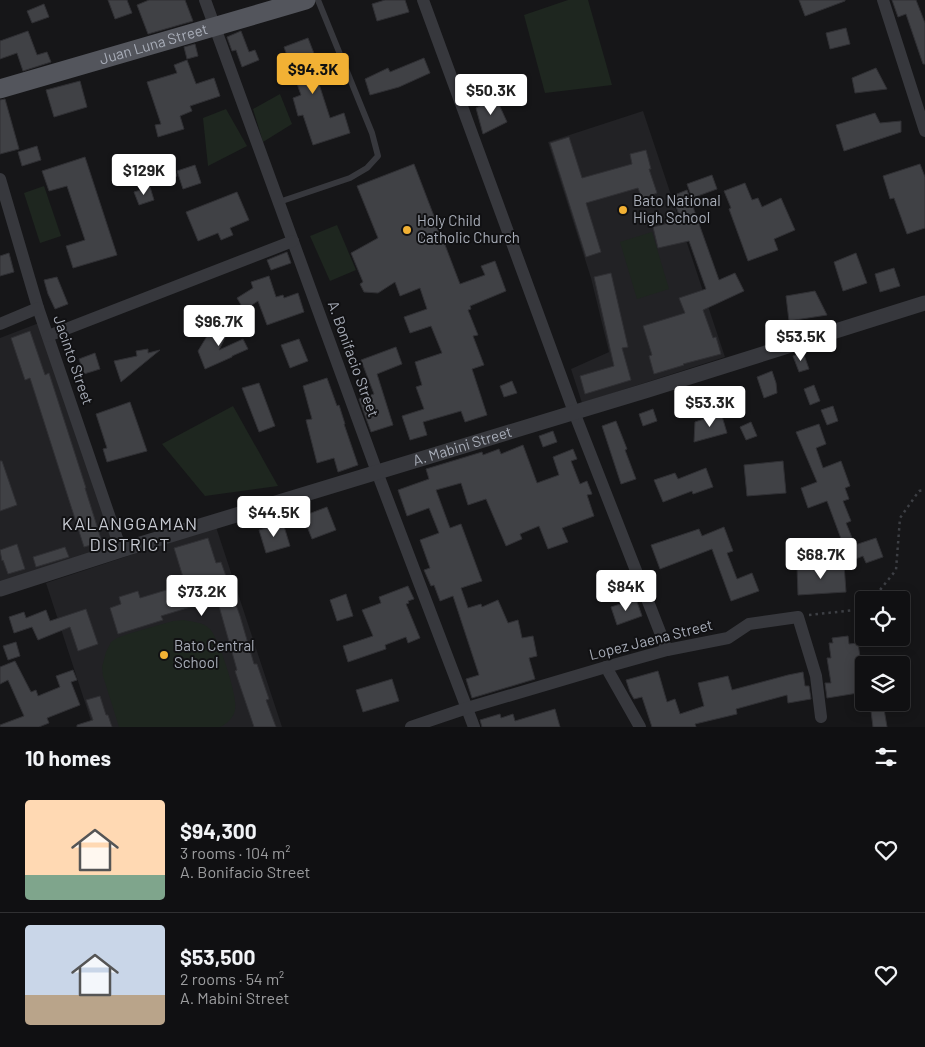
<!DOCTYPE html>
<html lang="en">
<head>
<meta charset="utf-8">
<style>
  body { margin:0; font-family:Barlow,sans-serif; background:#19191b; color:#f1f3f6; height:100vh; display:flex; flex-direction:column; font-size:19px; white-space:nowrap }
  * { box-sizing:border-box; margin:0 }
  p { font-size:16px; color:#9c9d9f }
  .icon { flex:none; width:28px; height:28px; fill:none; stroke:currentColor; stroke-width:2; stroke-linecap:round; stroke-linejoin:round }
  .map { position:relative; height:727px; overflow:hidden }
  .details { display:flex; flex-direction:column; background:#101012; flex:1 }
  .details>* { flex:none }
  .tools { position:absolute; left:855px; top:591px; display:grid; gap:10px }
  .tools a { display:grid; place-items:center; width:55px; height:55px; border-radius:5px; background:#101012; box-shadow:0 2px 12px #0003,0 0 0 1px #303032; font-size:25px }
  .price { position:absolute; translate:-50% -42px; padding:0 11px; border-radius:5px; background:#fff; color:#222; font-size:16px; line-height:32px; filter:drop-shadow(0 1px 2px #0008) }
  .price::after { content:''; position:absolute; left:50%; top:30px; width:15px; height:11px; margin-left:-8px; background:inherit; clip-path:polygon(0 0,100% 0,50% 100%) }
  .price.active { background:#f2b134; color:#111 }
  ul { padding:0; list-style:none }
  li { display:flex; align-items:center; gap:15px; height:125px; padding:0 25px }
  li+li { border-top:1px solid #303032 }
  li span { display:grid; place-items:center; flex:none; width:140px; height:100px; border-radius:5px; color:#555 }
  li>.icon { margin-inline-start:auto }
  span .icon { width:60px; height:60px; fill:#fffc; stroke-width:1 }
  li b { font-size:21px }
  h2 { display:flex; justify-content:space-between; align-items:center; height:60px; padding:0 25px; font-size:21px }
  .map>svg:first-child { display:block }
  .built { fill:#222225 }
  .green { fill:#1e261f }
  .building { fill:#404145; stroke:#303034 }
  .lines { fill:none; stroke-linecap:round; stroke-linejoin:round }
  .path { stroke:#3d3f44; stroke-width:2.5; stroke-dasharray:2.5 4; stroke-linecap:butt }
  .service { stroke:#37383d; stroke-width:6 }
  .minor { stroke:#37383d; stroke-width:12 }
  .tertiary { stroke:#37383d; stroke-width:15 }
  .primary { stroke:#53555c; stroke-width:19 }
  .poi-dot { fill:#f2b134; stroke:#111113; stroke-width:2 }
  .labels { text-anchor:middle; stroke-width:4; stroke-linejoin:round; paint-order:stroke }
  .street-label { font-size:15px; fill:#a8adb8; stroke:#111113 }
  .poi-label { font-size:15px; fill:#a8adb8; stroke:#111113; text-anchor:start }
  .quarter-label { font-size:18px; letter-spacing:1px; fill:#c9ccd4; stroke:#111113 }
</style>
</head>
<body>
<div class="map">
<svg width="925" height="727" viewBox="0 0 925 727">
  <rect width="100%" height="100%" fill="#161618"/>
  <!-- built -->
  <g class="built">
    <path d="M643,111L725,357L582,403L571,369L609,352L591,278L548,142Z"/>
    <path d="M39,323L115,547L0,583V338Z"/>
    <path d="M216,527L282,727H93L46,583Z"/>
  </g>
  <!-- green -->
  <g class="green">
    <path d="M568,0H588L612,85L545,93L524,15Z"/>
    <path d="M280,94L292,124L263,142L253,109Z"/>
    <path d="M226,109L247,146L208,166L203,118Z"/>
    <path d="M44,186L61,236L40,243L24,193Z"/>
    <path d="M337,225L356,270L330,281L310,236Z"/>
    <path d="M652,232L669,289L637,299L620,242Z"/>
    <path d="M233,406L278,486L205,496L162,444Z"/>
    <path d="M184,620C193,622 203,622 210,629C219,639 238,697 235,710C234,717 227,724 220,727H119L103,676L102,667L106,652L111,642L117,638L131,633L173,621Z"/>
  </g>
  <!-- building -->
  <g class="building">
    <path d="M108,0H127L132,13L115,19Z"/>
    <path d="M149,0H185L193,21L148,34L137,5Z"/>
    <path d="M385,0H405L409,12L377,21L372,4Z"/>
    <path d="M799,0H845V1L805,16Z"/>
    <path d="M892,0H916L925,23V64H923L906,14L898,17Z"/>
    <path d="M44,4L49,17L32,23L27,11Z"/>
    <path d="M846,28L850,44L830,49L826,33Z"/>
    <path d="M28,31L37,55L47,52L51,62L23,71L17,53L0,59V41Z"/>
    <path d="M241,31L249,52L255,50L259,60L242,67L236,50L232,51L227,37Z"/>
    <path d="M308,38L325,82L319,84L330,118L344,113L350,133L313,145L303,115L298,116L293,98L301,95L284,47Z"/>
    <path d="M195,44L198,56L187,59L184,47Z"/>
    <path d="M424,58L430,73L399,87L370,95L365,79L388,68L390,72Z"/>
    <path d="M187,60L196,84L214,78L220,96L190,106L192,111L180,116L184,129L158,137L155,125L161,124L147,82L177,73L174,65Z"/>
    <path d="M876,68L887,89L855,93L852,78Z"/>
    <path d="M80,81L87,107L54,117L46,90Z"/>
    <path d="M496,98L507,122L483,134L476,108Z"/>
    <path d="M5,99L19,149L0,154V100Z"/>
    <path d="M875,113L880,123L901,121V132L844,151L836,125Z"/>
    <path d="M569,137L582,178L632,164L630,154L646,150L651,169H649L657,193L642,199L638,188L586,203L601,252L586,257L550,143Z"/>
    <path d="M37,146L41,160L22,166L18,152Z"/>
    <path d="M85,157L117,255L73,268L66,246L85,240L67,186L49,191L42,171Z"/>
    <path d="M414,164L460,284L485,275L481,266L495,261L506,291L470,306L471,309L468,310L478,335L473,336L484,365L472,369L487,415L465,422L461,411L423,422L427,435L410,440L402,416L424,409L416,387L422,385L415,362L442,353L431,326L410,333L404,317L427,309L420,288L400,296L395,282L378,293L364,292L360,284L363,282L351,253L378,238L357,186Z"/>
    <path d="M920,164L925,177V228L907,234L894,198L890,199L883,176Z"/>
    <path d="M173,165L177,176L155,185L151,174Z"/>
    <path d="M195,165L201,183L183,189L177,171Z"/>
    <path d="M712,175L717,189L692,198L687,184Z"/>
    <path d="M745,183L752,200L758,198L762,207L781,198L795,230L774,239L778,250L748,261L729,209L731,208L724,191Z"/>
    <path d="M150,187L154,200L139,205L134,192Z"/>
    <path d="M687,190L719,280L735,273L744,291L703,310L713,338L716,337L721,354L683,364L684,365L654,374L649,356L652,355L643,326L685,313L679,298L706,289L689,241L658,248L653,227L681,220L672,196Z"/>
    <path d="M237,192L249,220L230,228L233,235L221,240L218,233L198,241L186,212Z"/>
    <path d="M287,252L291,263L271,270L267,260Z"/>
    <path d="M9,253L14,272L0,276V256Z"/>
    <path d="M856,253L867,283L843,291L834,262Z"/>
    <path d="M894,268L900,286L880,292L875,274Z"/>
    <path d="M611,273L628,347L622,348L631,380L585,394L580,376L614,366L594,277Z"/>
    <path d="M269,276L276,297L283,295L284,298L298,293L304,312L267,325L258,301L244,310L237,298L253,288L251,282Z"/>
    <path d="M57,277L68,304L55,309L48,294L44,280Z"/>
    <path d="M815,291L827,315L789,321L786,296Z"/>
    <path d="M215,323L230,328L219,350L243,339L248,349L232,356V357L205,369L198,351Z"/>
    <path d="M30,331L45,375L49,373L86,488H85L102,542L84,547L30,378L25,380L11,338Z"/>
    <path d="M299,339L308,361L290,368L281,345Z"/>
    <path d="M396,347L402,364L377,374L393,425L371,432L359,399L374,394L361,360Z"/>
    <path d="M148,349V353L160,350L121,382L114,361L137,356L136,351Z"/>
    <path d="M803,352L809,369L799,372L793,356Z"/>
    <path d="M95,353L100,369L84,374L79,359Z"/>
    <path d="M772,371L776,383L777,393L764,398L757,377Z"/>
    <path d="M327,378L337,406L339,405L345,424H344L358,465L338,472L334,458L317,463L306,420L312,419L303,386Z"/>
    <path d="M512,381L517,393L504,397L500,386Z"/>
    <path d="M259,383L275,426L259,432L242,388Z"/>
    <path d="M814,385L820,401L810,405L804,389Z"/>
    <path d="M130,402L147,451L107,462L103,449L107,448L96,414Z"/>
    <path d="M833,406L838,421L827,425L821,410Z"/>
    <path d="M653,409L657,421L643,426L639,414Z"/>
    <path d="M721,413L727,433L694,442L695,422Z"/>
    <path d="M616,421L627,449L625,450L636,479L621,484L602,426Z"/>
    <path d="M751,422L757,436L746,440L740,427Z"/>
    <path d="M819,424L826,444L816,448L823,468L841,461L850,486L845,488L849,499L843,501L851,521L846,523L855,545L876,538L883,557L866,563L863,556L843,564L837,546L843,544L827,501L808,508L801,488L817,482L796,432Z"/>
    <path d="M553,431L557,442L543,447L539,436Z"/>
    <path d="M523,445L537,483L559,475L553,457L573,449L577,459L571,461L580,484L587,481L592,494L587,495L594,516L562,528L568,542L548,549L539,526L520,534L522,539L506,546L486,499L468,505L461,483L436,490L450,528L461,524L482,581L461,588L468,608L481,604L482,607L498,600L508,623L518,620L522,638L533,636L537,656L529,658L535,679L472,698L466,679L479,675L453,596L440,601L434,585L431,586L424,570L430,568L420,540L439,533L429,508L407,516L398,490L429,479L426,469L482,452L483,455L499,449L501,454Z"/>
    <path d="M0,461H2L17,505L0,511Z"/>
    <path d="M783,461L786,493L747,496L744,465Z"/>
    <path d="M706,468L713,487L693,494L692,491L663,502L654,480L675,473L678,479Z"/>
    <path d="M327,507L336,530L312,539L303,516Z"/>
    <path d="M283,523L290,546L266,553L259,530Z"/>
    <path d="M724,527L733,551L727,553L737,579L752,573L759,591L731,601L712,549L660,569L651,545L699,529L702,536Z"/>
    <path d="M208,538L216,563L221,562L240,616L254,664H257L269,699L266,700L276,727H254L235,671L237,670L217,599L161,616L163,620L118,634L110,608L121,604L119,597L138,591L140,598L173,588L171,580L183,577L174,548Z"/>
    <path d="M17,544L25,569L8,574L3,560L2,561L0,550Z"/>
    <path d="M65,547L69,557L36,567L33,557Z"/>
    <path d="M844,564L846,592L798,595L797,567Z"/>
    <path d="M408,586L414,599L408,601L409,603L406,604L420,638L408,643L406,637L385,645L386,649L348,662L343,646L373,636L362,610L381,603L379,597Z"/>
    <path d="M346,594L353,616L337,621L330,600Z"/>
    <path d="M636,599L642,616L617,625L611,607Z"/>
    <path d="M86,609L98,644L78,651L70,627L38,640L32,627L14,633L9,617L24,612L26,618L46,610L50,621Z"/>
    <path d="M848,636L849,644L858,643L861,664H859L864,692L827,698L825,683H831L827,658H831L829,643H833L832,638Z"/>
    <path d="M16,642L20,656L8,660L3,646Z"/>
    <path d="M15,661L31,692L36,690L38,696L60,687L56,676L73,670L77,680L71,682L80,705L47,718L49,723L39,727H0V725L24,716L8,680L0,684V667Z"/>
    <path d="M658,671L667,702L675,699L680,714L704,706L698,683L728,676L732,690L788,675L803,672L805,686H809L811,699L788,703L787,695L736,709L737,714L695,724L696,727H652L642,697L634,699L630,692L626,680Z"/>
    <path d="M392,679L399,701L363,712L356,690Z"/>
    <path d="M100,696L106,715H108L112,727H77V725L93,720L86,700Z"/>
    <path d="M555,709L560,727H482L480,720L500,714L501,718L513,714L515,721Z"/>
    <path d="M884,709L887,727H873L871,711Z"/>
  </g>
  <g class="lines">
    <!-- path -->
    <g class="path">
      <path d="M872,600L896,570L900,518L919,491L925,490"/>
      <path d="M809,615L864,609"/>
    </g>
    <!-- service -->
    <path class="service" d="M279,202L350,178L367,168L378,156L372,133L318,0"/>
    <!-- minor -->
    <g class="minor">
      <path d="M205,0L377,472L474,727"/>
      <path d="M423,0L574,412L667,650"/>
      <path d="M883,0L925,131"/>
      <path d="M0,179L38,308L121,550"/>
      <path d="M0,324L38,308"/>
      <path d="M48,336L293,241"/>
      <path d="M606,667L640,727"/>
      <path d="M411,727L467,708L606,667L667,650L728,638L749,624L798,617L816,676L821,717"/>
    </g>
    <!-- tertiary -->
    <path class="tertiary" id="s1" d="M0,589L121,550L648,390L925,303"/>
    <!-- primary -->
    <path class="primary" id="s2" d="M0,89L306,0"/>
  </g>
  <!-- markers -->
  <g class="poi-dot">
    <circle cx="623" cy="210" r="5"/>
    <circle cx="407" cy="230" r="5"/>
    <circle cx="164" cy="655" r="5"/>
  </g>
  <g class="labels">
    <!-- street labels -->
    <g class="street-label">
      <text dy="5" stroke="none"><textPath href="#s2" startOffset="160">Juan Luna Street</textPath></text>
      <text transform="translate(353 359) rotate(70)" y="5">A. Bonifacio Street</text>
      <text transform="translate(73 360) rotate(71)" y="5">Jacinto Street</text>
      <text dy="5" stroke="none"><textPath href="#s1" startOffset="484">A. Mabini Street</textPath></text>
      <text transform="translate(651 640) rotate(-14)" y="5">Lopez Jaena Street</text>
    </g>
    <!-- poi labels -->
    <g class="poi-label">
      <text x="633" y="206">Bato National<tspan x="633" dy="17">High School</tspan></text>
      <text x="417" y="226">Holy Child<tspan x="417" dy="17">Catholic Church</tspan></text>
      <text x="174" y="651">Bato Central<tspan x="174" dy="17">School</tspan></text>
    </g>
    <!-- quarter labels -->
    <g class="quarter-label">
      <text x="130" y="530">KALANGGAMAN<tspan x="130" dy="21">DISTRICT</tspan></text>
    </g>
  </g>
</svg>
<div class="tools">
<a><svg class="icon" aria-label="locate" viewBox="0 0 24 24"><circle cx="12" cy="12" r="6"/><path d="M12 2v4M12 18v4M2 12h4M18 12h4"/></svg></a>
<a><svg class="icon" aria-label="layers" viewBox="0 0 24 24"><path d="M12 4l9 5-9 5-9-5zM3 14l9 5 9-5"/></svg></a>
</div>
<b class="price active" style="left:313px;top:95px">$94.3K</b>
<b class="price" style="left:491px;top:116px">$50.3K</b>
<b class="price" style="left:144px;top:196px">$129K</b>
<b class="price" style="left:219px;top:347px">$96.7K</b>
<b class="price" style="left:801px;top:362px">$53.5K</b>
<b class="price" style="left:710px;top:428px">$53.3K</b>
<b class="price" style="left:274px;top:538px">$44.5K</b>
<b class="price" style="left:821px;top:580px">$68.7K</b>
<b class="price" style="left:626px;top:612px">$84K</b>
<b class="price" style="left:202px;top:617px">$73.2K</b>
</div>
<section class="details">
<h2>10 homes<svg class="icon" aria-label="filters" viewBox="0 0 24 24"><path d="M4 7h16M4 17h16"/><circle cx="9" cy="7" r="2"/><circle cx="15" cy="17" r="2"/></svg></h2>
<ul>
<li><span style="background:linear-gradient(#ffd9b3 75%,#7fa58c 0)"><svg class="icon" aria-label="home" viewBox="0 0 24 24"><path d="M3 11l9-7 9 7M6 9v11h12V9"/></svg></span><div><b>$94,300</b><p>3 rooms · 104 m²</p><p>A. Bonifacio Street</p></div><svg class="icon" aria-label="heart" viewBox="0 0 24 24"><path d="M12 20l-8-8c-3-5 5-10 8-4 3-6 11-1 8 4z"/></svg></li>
<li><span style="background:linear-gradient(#c9d6e8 70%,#b9a48a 0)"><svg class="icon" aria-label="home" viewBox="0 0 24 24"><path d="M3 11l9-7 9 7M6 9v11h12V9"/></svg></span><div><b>$53,500</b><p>2 rooms · 54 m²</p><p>A. Mabini Street</p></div><svg class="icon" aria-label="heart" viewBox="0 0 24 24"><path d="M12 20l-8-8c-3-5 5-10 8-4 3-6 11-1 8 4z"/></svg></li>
</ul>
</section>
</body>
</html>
